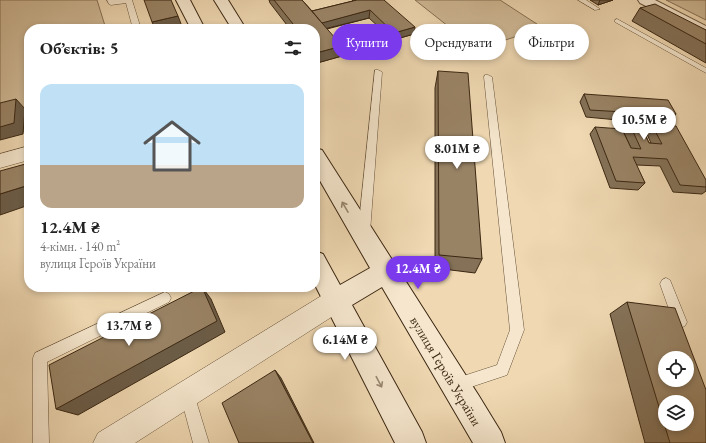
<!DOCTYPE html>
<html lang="uk">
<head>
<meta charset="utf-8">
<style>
  body { margin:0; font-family:"EB Garamond",serif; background:#f6f6f6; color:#222; height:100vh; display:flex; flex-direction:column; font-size:15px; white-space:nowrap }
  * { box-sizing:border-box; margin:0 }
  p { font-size:13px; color:#767676 }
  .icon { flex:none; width:22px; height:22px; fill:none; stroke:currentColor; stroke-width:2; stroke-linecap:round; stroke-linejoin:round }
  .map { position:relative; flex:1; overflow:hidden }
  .details { position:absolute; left:24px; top:24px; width:296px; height:268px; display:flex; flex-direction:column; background:#fff; border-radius:16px; box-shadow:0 2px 6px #0003 }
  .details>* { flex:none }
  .banner { position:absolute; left:332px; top:24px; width:314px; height:36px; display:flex; gap:8px }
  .buttons { position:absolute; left:658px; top:351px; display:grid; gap:8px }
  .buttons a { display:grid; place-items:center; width:36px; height:36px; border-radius:50%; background:#fff; box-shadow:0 2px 6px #0003; font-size:20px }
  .price { position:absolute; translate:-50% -34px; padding:0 9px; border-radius:14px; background:#fff; color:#222; font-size:13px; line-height:26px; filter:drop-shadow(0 1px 2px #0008) }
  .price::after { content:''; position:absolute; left:50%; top:24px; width:12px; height:9px; margin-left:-6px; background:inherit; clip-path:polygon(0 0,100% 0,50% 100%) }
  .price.on { background:#7c3aed; color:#fff }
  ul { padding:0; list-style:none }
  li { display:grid; align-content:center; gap:8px; height:212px; padding:0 16px }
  li span { display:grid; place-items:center; height:124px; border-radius:12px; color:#555 }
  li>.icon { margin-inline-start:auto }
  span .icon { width:72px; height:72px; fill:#fffc; stroke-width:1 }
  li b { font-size:17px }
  h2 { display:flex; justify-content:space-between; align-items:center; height:48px; padding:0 16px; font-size:17px }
  .chip { padding:0 14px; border-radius:18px; background:#fff; box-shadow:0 2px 6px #0003; font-size:14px; line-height:36px }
  .chip.on { background:#7c3aed; color:#fff }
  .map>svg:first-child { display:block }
  .green { fill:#d0ba97; stroke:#867054 }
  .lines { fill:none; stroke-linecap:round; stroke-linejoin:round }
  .service-casing { stroke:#68533a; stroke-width:1 }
  .minor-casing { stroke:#68533a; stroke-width:1 }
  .tertiary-casing { stroke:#68533a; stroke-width:2 }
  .secondary-casing { stroke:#3b2712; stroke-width:2 }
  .service { fill:#f5e6cd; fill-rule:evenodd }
  .minor { fill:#f5e6cd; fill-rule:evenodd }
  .tertiary { fill:#f5e6cd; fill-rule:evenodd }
  .secondary { fill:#f5e6cd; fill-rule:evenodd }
  .wall { fill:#847157; stroke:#3b2712 }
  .shaded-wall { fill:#6b5c47; stroke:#3b2712 }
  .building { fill:#998365; stroke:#3b2712; fill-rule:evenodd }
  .oneway { stroke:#988670 }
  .labels { text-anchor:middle; stroke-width:3; stroke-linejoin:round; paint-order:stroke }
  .street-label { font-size:14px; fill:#3b2712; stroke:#f5e6cd }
</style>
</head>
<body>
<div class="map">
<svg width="706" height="443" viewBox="0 0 706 443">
  <rect width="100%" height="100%" fill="#efd8b2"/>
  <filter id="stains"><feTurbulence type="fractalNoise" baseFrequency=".005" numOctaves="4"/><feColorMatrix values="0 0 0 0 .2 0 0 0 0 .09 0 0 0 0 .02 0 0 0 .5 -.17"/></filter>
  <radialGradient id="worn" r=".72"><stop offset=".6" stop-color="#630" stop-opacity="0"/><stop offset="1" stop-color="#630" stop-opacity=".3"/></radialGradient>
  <!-- green -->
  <g class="green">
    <path d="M0,0H97L106,29H29V130L0,138Z"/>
    <path d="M415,0H500L543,28L477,49Z"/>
    <path d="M666,0H706V20Z"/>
  </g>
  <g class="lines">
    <!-- service casing -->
    <g class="service-casing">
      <g id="service">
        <path d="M107,0H132L141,29H133L126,3L111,5L109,4Z"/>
        <path d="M578,0H586L600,9L595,10Z"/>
        <path d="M617,19L706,68V73L615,22V20Z"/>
        <path d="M375,70H378L382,72L370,232L368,235L364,237L360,235L358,232Z"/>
        <path d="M485,75H488L492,77L524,330L507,375L456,392L451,390L449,385L451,380L497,365L510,330L484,77Z"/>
        <path d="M666,278L670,280L687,322L685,326L680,328L675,326L660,284L662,280Z"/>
        <path d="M165,292L169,294L171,298L169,302L47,362L49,443H33V358L35,353Z"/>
        <path d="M187,387L192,389L194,394L209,443H193L180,394L182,389Z"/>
      </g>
    </g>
    <!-- minor casing -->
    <g class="minor-casing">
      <g id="minor">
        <path d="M29,146V160L0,168V154Z"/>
        <path d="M335,290L344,293L347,301L344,309L135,443H93L98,433L326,293Z"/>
      </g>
    </g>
    <!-- tertiary casing -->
    <g class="tertiary-casing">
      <path id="tertiary" d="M638,0H655L706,26V36L640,3Z"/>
    </g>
    <!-- secondary casing -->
    <g class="secondary-casing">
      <g id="secondary">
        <path d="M176,0H190L205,29H191Z"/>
        <path d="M214,0H228L246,29H232Z"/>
        <path d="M315,148L322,150L479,396L501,432L505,443H473L382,287L352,305L422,432L426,443H395L315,285V251L323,254L340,285L370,268L315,172Z"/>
      </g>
    </g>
    <!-- service -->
    <use href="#service" class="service"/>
    <!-- minor -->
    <use href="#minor" class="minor"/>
    <!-- tertiary -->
    <use href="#tertiary" class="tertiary"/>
    <!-- secondary -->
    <use href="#secondary" class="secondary"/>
  </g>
  <!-- wall -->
  <g class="wall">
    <path d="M269,0H302L312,11L353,1L352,0H384L414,34L393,40L369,18L327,29L342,56L317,63L315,61V29H290L270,3Z"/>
    <path d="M590,0H613L598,5Z"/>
    <path d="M640,8L706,30V63L632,21Z"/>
    <path d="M438,71L482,259L475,273L435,268V88Z"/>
    <path d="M584,94L676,114L670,122L638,119L649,143H651L646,132L652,125L706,180V191L702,194L673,192L660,166L636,165L645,183L638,190L610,188L590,134L595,127L631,148L618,120L586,117L580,102Z"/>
    <path d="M627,302L706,443H645L610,314Z"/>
  </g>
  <!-- shaded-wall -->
  <g class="shaded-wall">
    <path d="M600,0H613L598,5Z"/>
    <path d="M370,10L369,18L320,30V23Z"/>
    <path d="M178,16L183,29H155L152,22Z"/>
    <path d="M415,27L414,34L393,40L394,33Z"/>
    <path d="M342,46V56L317,63L316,53Z"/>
    <path d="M16,99L25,109L23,134L0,140V127Z"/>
    <path d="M29,116V122L25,117Z"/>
    <path d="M29,185V205L0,215V194Z"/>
    <path d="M202,287L211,299L225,332L78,415L56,409Z"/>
    <path d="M275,370L281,378L314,443H313Z"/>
  </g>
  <!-- building -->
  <g class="building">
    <path d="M144,0H171L178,16L152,22Z"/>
    <path d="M274,0H302L342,46L316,53L315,52V29H297Z"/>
    <path d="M357,0H384L415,27L394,33L370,10L322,23L312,11Z"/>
    <path d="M655,4L706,30V44L640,8Z"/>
    <path d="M438,71L468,73L482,259L439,255Z"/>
    <path d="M584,94L668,100L676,114L634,111L649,143L662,144L652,125L676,126L706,180V187L680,185L667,159L633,157L645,183L616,181L595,127L622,129L631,148L641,149L624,112L590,110Z"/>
    <path d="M29,96V116L25,117L26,97Z"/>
    <path d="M16,99L14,123L0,127V103Z"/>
    <path d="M29,163V185L0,194V171Z"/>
    <path d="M202,287L217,321L56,409L49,365Z"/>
    <path d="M627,302L675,308L706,390V443H670ZM665,358H687V380H665ZM665,402H687V424H665Z"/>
    <path d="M275,370L313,443H239L222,403Z"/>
  </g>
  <!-- one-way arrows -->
  <defs><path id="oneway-shaft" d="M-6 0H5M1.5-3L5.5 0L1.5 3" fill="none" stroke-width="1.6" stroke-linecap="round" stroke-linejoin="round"/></defs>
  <g class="oneway">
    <use href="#oneway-shaft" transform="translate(345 207) rotate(-120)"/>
    <use href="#oneway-shaft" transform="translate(379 382) rotate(62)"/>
  </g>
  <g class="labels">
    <!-- street labels -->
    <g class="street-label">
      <text transform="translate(446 371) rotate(59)" y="5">вулиця Героїв України</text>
    </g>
  </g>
  <rect width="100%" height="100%" filter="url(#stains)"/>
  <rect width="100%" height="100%" fill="url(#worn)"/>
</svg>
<div class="buttons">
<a><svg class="icon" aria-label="locate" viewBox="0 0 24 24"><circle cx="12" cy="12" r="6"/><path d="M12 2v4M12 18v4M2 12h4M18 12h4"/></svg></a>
<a><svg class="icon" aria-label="layers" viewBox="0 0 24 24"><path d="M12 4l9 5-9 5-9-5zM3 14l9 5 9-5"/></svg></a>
</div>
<b class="price" style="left:644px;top:141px">10.5M ₴</b>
<b class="price" style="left:457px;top:170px">8.01M ₴</b>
<b class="price on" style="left:418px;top:290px">12.4M ₴</b>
<b class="price" style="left:129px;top:347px">13.7M ₴</b>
<b class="price" style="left:345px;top:361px">6.14M ₴</b>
<div class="banner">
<a class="chip on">Купити</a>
<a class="chip">Орендувати</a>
<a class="chip">Фільтри</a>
</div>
<section class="details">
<h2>Об’єктів: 5<svg class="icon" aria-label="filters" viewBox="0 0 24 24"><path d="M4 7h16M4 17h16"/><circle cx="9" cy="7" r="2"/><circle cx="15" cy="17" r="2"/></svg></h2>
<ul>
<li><span style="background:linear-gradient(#bfe0f5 65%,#b9a48a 0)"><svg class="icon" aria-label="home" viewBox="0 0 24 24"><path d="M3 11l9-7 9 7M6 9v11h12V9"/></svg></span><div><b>12.4M ₴</b><p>4-кімн. · 140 m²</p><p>вулиця Героїв України</p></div></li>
</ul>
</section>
</div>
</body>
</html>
